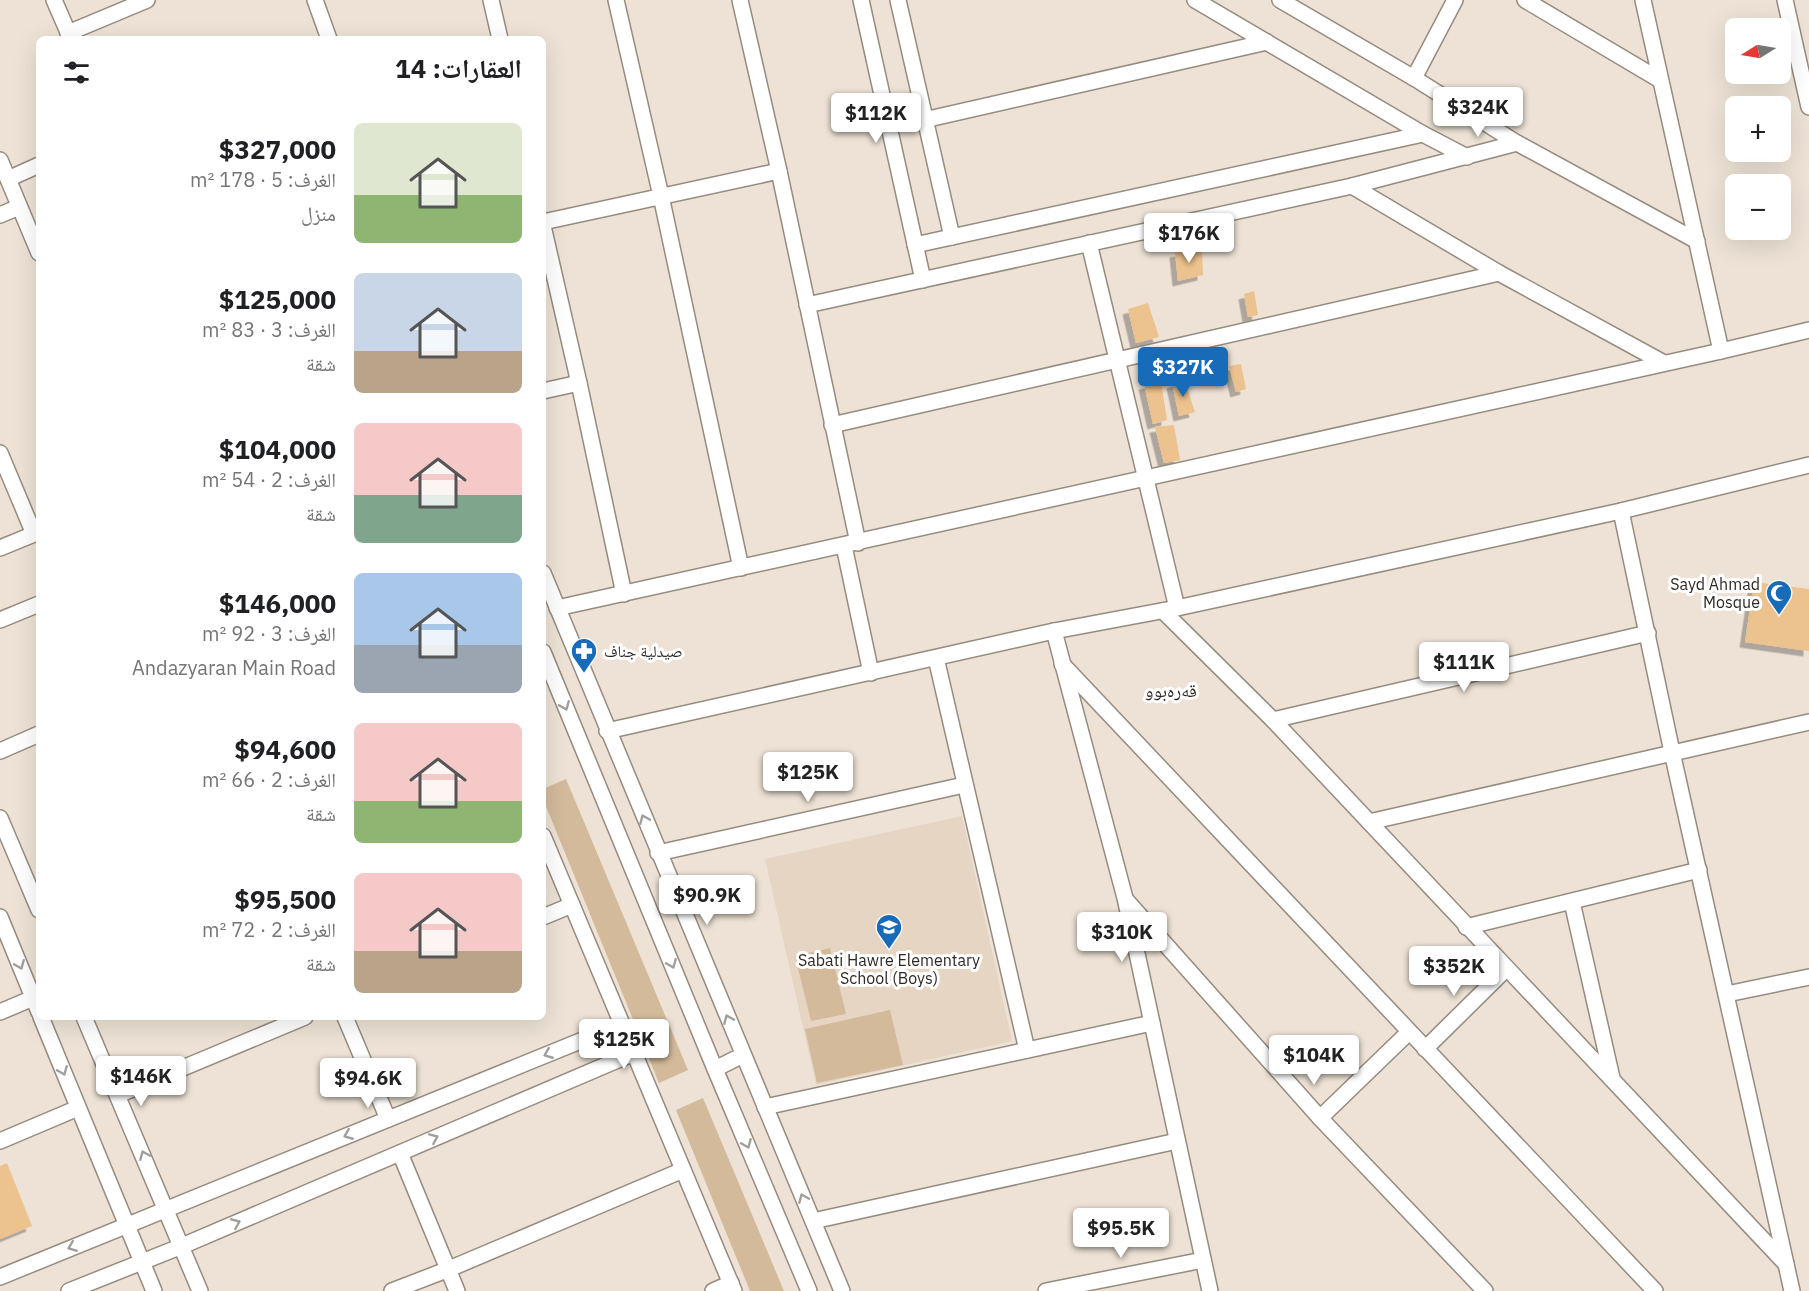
<!DOCTYPE html>
<html lang="ar">
<head>
<meta charset="utf-8">
<style>
  body { margin:0; font-family:"IBM Plex Sans","Noto Naskh Arabic",sans-serif; background:#f6f6f6; color:#202124; direction:rtl; height:100vh; display:flex; flex-direction:column; font-size:22px; white-space:nowrap }
  * { box-sizing:border-box; margin:0 }
  p { font-size:20px; color:#757577 }
  .icon { flex:none; width:33px; height:33px; fill:none; stroke:currentColor; stroke-width:2; stroke-linecap:round; stroke-linejoin:round }
  .map { position:relative; flex:1; overflow:hidden; direction:ltr }
  .details { position:absolute; left:36px; top:36px; width:510px; height:984px; display:flex; flex-direction:column; background:#fff; border-radius:9px; box-shadow:0 6px 24px #0002; direction:rtl }
  .details>* { flex:none }
  .needle { width:39px; rotate:259deg }
  .buttons { position:absolute; left:1725px; top:18px; display:grid; gap:12px }
  .buttons a { display:grid; place-items:center; width:66px; height:66px; border-radius:9px; background:#fff; box-shadow:0 6px 24px #0002; font-size:30px }
  .price { position:absolute; translate:-50% -51px; padding:0 14px; border-radius:6px; background:#fff; color:#222; font-size:20px; line-height:39px; filter:drop-shadow(0 2px 3px #0008) }
  .price::after { content:''; position:absolute; left:50%; top:36px; width:18px; height:14px; margin-left:-9px; background:inherit; clip-path:polygon(0 0,100% 0,50% 100%) }
  .price.on { background:#176bb9; color:#fff }
  ul { padding:0; list-style:none }
  li { display:flex; align-items:center; gap:18px; height:150px; padding:0 24px }
  li span { display:grid; place-items:center; flex:none; width:168px; height:120px; border-radius:9px; color:#555 }
  li>.icon { margin-inline-start:auto }
  span .icon { width:72px; height:72px; fill:#fffc; stroke-width:1 }
  li b { font-size:26px }
  h2 { display:flex; justify-content:space-between; align-items:center; height:72px; padding:0 24px; font-size:26px }
  .map>svg:first-child { display:block }
  .built { fill:#e6d5c3 }
  .green { fill:#d3ba9b }
  .building { fill:#ecc28e; filter:url(#shadow) }
  .lines { fill:none; stroke-linecap:round; stroke-linejoin:round }
  .minor-casing { stroke:#958b7f; stroke-width:18 }
  .minor { stroke:#fff; stroke-width:15 }
  .oneway { stroke:#a09f9c }
  .labels { text-anchor:middle; stroke-width:6; stroke-linejoin:round; paint-order:stroke }
  .poi-label { font-size:16px; fill:#2d2924; stroke:#fff; text-anchor:end }
  .neighbourhood-label { font-size:18px; fill:#2d2924; stroke:#fff }
</style>
</head>
<body>
<div class="map">
<svg width="1809" height="1291" viewBox="0 0 1809 1291">
  <defs>
    <filter id="shadow"><feDropShadow dx="-5.5" dy="5.5" stdDeviation="0" flood-color="#0004"/></filter>
  </defs>
  <rect width="100%" height="100%" fill="#ede2d5"/>
  <!-- built -->
  <path class="built" d="M962,816L1012,1041L816,1085L765,859Z"/>
  <!-- green -->
  <g class="green">
    <path d="M566,779L688,1070L659,1083L543,799V789Z"/>
    <path d="M830,948L846,1014L811,1021L795,956Z"/>
    <path d="M890,1010L903,1065L817,1083L805,1029Z"/>
    <path d="M703,1098L784,1291H750L676,1110Z"/>
  </g>
  <!-- building -->
  <g class="building">
    <path d="M1202,248L1203,275L1178,281L1175,252Z"/>
    <path d="M1254,291L1258,315L1248,317L1244,294Z"/>
    <path d="M1148,303L1159,337L1136,343L1128,309Z"/>
    <path d="M1241,364L1246,389L1236,392L1229,366Z"/>
    <path d="M1184,379L1195,412L1179,416L1172,383Z"/>
    <path d="M1161,381L1167,420L1153,424L1144,384Z"/>
    <path d="M1174,425L1180,460L1164,463L1155,427Z"/>
    <path d="M1754,582L1809,589V651L1745,642Z"/>
    <path d="M7,1163L32,1226L0,1239V1166Z"/>
  </g>
  <g class="lines">
    <!-- minor casing -->
    <g class="minor-casing">
      <g id="minor">
        <path d="M54,0L71,39"/>
        <path d="M315,0L329,39"/>
        <path d="M491,0L500,39"/>
        <path d="M616,0L661,196L741,568"/>
        <path d="M740,0L779,171L858,543"/>
        <path d="M861,0L923,280"/>
        <path d="M898,0L952,237"/>
        <path d="M1195,0L1423,134L1467,157"/>
        <path d="M1280,0L1414,78L1517,143L1697,241"/>
        <path d="M1525,0L1660,80"/>
        <path d="M1643,0L1721,351"/>
        <path d="M1785,0L1809,107"/>
        <path d="M68,33L147,0"/>
        <path d="M1414,78L1455,0"/>
        <path d="M924,120L1267,42"/>
        <path d="M0,160L39,253"/>
        <path d="M8,179L39,165"/>
        <path d="M1352,186L1499,273L1664,363"/>
        <path d="M0,215L19,207"/>
        <path d="M543,222L779,171"/>
        <path d="M543,226L579,383L624,594"/>
        <path d="M1089,243L1177,608"/>
        <path d="M915,245L1423,134"/>
        <path d="M807,305L1352,186L1517,143"/>
        <path d="M543,391L579,383"/>
        <path d="M832,425L1499,273"/>
        <path d="M0,453L34,534"/>
        <path d="M1621,511L1672,752L1792,1291"/>
        <path d="M844,546L871,673"/>
        <path d="M0,548L39,532"/>
        <path d="M543,573L842,1291"/>
        <path d="M557,608L1721,351L1809,330"/>
        <path d="M1163,611L1273,720L1786,1264"/>
        <path d="M0,620L39,604"/>
        <path d="M1054,631L1125,898L1210,1291"/>
        <path d="M543,652L715,1069L809,1291"/>
        <path d="M936,658L1027,1050"/>
        <path d="M1062,664L1655,1291"/>
        <path d="M1273,720L1648,633"/>
        <path d="M607,731L1054,631L1177,608L1621,511L1809,465"/>
        <path d="M0,751L39,734"/>
        <path d="M0,818L39,910"/>
        <path d="M1369,822L1809,722"/>
        <path d="M543,836L734,1291"/>
        <path d="M658,853L964,785"/>
        <path d="M1126,900L1320,1118L1485,1291"/>
        <path d="M1572,902L1612,1078"/>
        <path d="M0,917L39,1012"/>
        <path d="M543,917L572,905"/>
        <path d="M1466,927L1699,870"/>
        <path d="M1727,994L1809,977"/>
        <path d="M0,1012L33,998"/>
        <path d="M41,1017L154,1291"/>
        <path d="M84,1017L200,1291"/>
        <path d="M345,1017L388,1119"/>
        <path d="M1425,1049L1506,969"/>
        <path d="M715,1069L743,1055"/>
        <path d="M118,1095L305,1017"/>
        <path d="M765,1107L1152,1023"/>
        <path d="M1320,1118L1409,1032"/>
        <path d="M0,1141L78,1108"/>
        <path d="M400,1153L457,1291"/>
        <path d="M813,1221L1177,1141"/>
        <path d="M0,1277L622,1024"/>
        <path d="M69,1291L182,1246L634,1053"/>
        <path d="M392,1291L449,1269L683,1170"/>
        <path d="M713,1291L731,1283"/>
        <path d="M1046,1291L1203,1260"/>
      </g>
    </g>
    <!-- minor -->
    <use href="#minor" class="minor"/>
  </g>
  <!-- one-way arrows -->
  <defs><path id="oneway-chevron" d="M-2-3.5L2.5 0L-2 3.5" fill="none" stroke-width="1.6" stroke-linecap="round" stroke-linejoin="round" transform="scale(1.5)"/></defs>
  <g class="oneway">
    <use href="#oneway-chevron" transform="translate(565 706) rotate(68)"/>
    <use href="#oneway-chevron" transform="translate(644 819) rotate(-113)"/>
    <use href="#oneway-chevron" transform="translate(672 964) rotate(68)"/>
    <use href="#oneway-chevron" transform="translate(20 965) rotate(68)"/>
    <use href="#oneway-chevron" transform="translate(728 1019) rotate(-113)"/>
    <use href="#oneway-chevron" transform="translate(548 1054) rotate(158)"/>
    <use href="#oneway-chevron" transform="translate(63 1071) rotate(68)"/>
    <use href="#oneway-chevron" transform="translate(348 1135) rotate(158)"/>
    <use href="#oneway-chevron" transform="translate(434 1138) rotate(-23)"/>
    <use href="#oneway-chevron" transform="translate(747 1144) rotate(67)"/>
    <use href="#oneway-chevron" transform="translate(144 1155) rotate(-113)"/>
    <use href="#oneway-chevron" transform="translate(803 1198) rotate(-113)"/>
    <use href="#oneway-chevron" transform="translate(236 1223) rotate(-23)"/>
    <use href="#oneway-chevron" transform="translate(72 1247) rotate(158)"/>
  </g>
  <!-- icons -->
  <defs>
    <g id="mosque-pin" transform="scale(1.35)"><path d="M0 17L-7.5 6A9.5 9.5 0 1 1 7.5 6Z" fill="#176bb9" stroke="#fff"/><path d="M3.5-4.9A6 6 0 1 0 3.5 4.9A5 5 0 1 1 3.5-4.9Z" fill="#fff"/></g>
    <g id="pharmacy-pin" transform="scale(1.35)"><path d="M0 17L-7.5 6A9.5 9.5 0 1 1 7.5 6Z" fill="#176bb9" stroke="#fff"/><path d="M-2-6h4v4h4v4h-4v4h-4v-4h-4v-4h4Z" fill="#fff"/></g>
    <g id="school-pin" transform="scale(1.35)"><path d="M0 17L-7.5 6A9.5 9.5 0 1 1 7.5 6Z" fill="#176bb9" stroke="#fff"/><path d="M0-5L7-2L0 1L-7-2ZM-4 1L0 2.5L4 1V4Q0 6-4 4Z" fill="#fff"/></g>
  </defs>
  <g fill-rule="evenodd">
    <use href="#mosque-pin" x="1779" y="593"/>
    <use href="#pharmacy-pin" x="584" y="651"/>
    <use href="#school-pin" x="889" y="927"/>
  </g>
  <g class="labels">
    <!-- poi labels -->
    <g class="poi-label">
      <text x="1760" y="590">Sayd Ahmad<tspan x="1760" dy="18">Mosque</tspan></text>
      <text x="604" y="657" text-anchor="start">صيدلية جناف</text>
      <text x="889" y="966" text-anchor="middle">Sabati Hawre Elementary<tspan x="889" dy="18">School (Boys)</tspan></text>
    </g>
    <!-- neighbourhood labels -->
    <g class="neighbourhood-label">
      <text x="1171" y="697">قەرەبوو</text>
    </g>
  </g>
</svg>
<div class="buttons">
<a><svg class="needle" viewBox="-14 -14 28 28"><path d="M0-13l5 13h-10z" fill="#e53935"/><path d="M0 13l5-13h-10z" fill="#757577"/></svg></a>
<a>+</a>
<a>−</a>
</div>
<b class="price" style="left:1478px;top:138px">$324K</b>
<b class="price" style="left:876px;top:144px">$112K</b>
<b class="price" style="left:1189px;top:264px">$176K</b>
<b class="price on" style="left:1183px;top:398px">$327K</b>
<b class="price" style="left:1464px;top:693px">$111K</b>
<b class="price" style="left:808px;top:803px">$125K</b>
<b class="price" style="left:707px;top:926px">$90.9K</b>
<b class="price" style="left:1122px;top:963px">$310K</b>
<b class="price" style="left:1454px;top:997px">$352K</b>
<b class="price" style="left:624px;top:1070px">$125K</b>
<b class="price" style="left:1314px;top:1086px">$104K</b>
<b class="price" style="left:141px;top:1107px">$146K</b>
<b class="price" style="left:368px;top:1109px">$94.6K</b>
<b class="price" style="left:1121px;top:1259px">$95.5K</b>
<section class="details">
<h2>العقارات: 14<svg class="icon" aria-label="filters" viewBox="0 0 24 24"><path d="M4 7h16M4 17h16"/><circle cx="9" cy="7" r="2"/><circle cx="15" cy="17" r="2"/></svg></h2>
<ul>
<li><span style="background:linear-gradient(#dfe7d0 60%,#8fb573 0)"><svg class="icon" aria-label="home" viewBox="0 0 24 24"><path d="M3 11l9-7 9 7M6 9v11h12V9"/></svg></span><div><b>$327,000</b><p>الغرف: 5 · 178 m²</p><p>منزل</p></div></li>
<li><span style="background:linear-gradient(#c9d6e8 65%,#b9a48a 0)"><svg class="icon" aria-label="home" viewBox="0 0 24 24"><path d="M3 11l9-7 9 7M6 9v11h12V9"/></svg></span><div><b>$125,000</b><p>الغرف: 3 · 83 m²</p><p>شقة</p></div></li>
<li><span style="background:linear-gradient(#f6c9c9 60%,#7fa58c 0)"><svg class="icon" aria-label="home" viewBox="0 0 24 24"><path d="M3 11l9-7 9 7M6 9v11h12V9"/></svg></span><div><b>$104,000</b><p>الغرف: 2 · 54 m²</p><p>شقة</p></div></li>
<li><span style="background:linear-gradient(#a9c7e8 60%,#9aa5b1 0)"><svg class="icon" aria-label="home" viewBox="0 0 24 24"><path d="M3 11l9-7 9 7M6 9v11h12V9"/></svg></span><div><b>$146,000</b><p>الغرف: 3 · 92 m²</p><p>Andazyaran Main Road</p></div></li>
<li><span style="background:linear-gradient(#f6c9c9 65%,#8fb573 0)"><svg class="icon" aria-label="home" viewBox="0 0 24 24"><path d="M3 11l9-7 9 7M6 9v11h12V9"/></svg></span><div><b>$94,600</b><p>الغرف: 2 · 66 m²</p><p>شقة</p></div></li>
<li><span style="background:linear-gradient(#f6c9c9 65%,#b9a48a 0)"><svg class="icon" aria-label="home" viewBox="0 0 24 24"><path d="M3 11l9-7 9 7M6 9v11h12V9"/></svg></span><div><b>$95,500</b><p>الغرف: 2 · 72 m²</p><p>شقة</p></div></li>
</ul>
</section>
</div>
</body>
</html>
